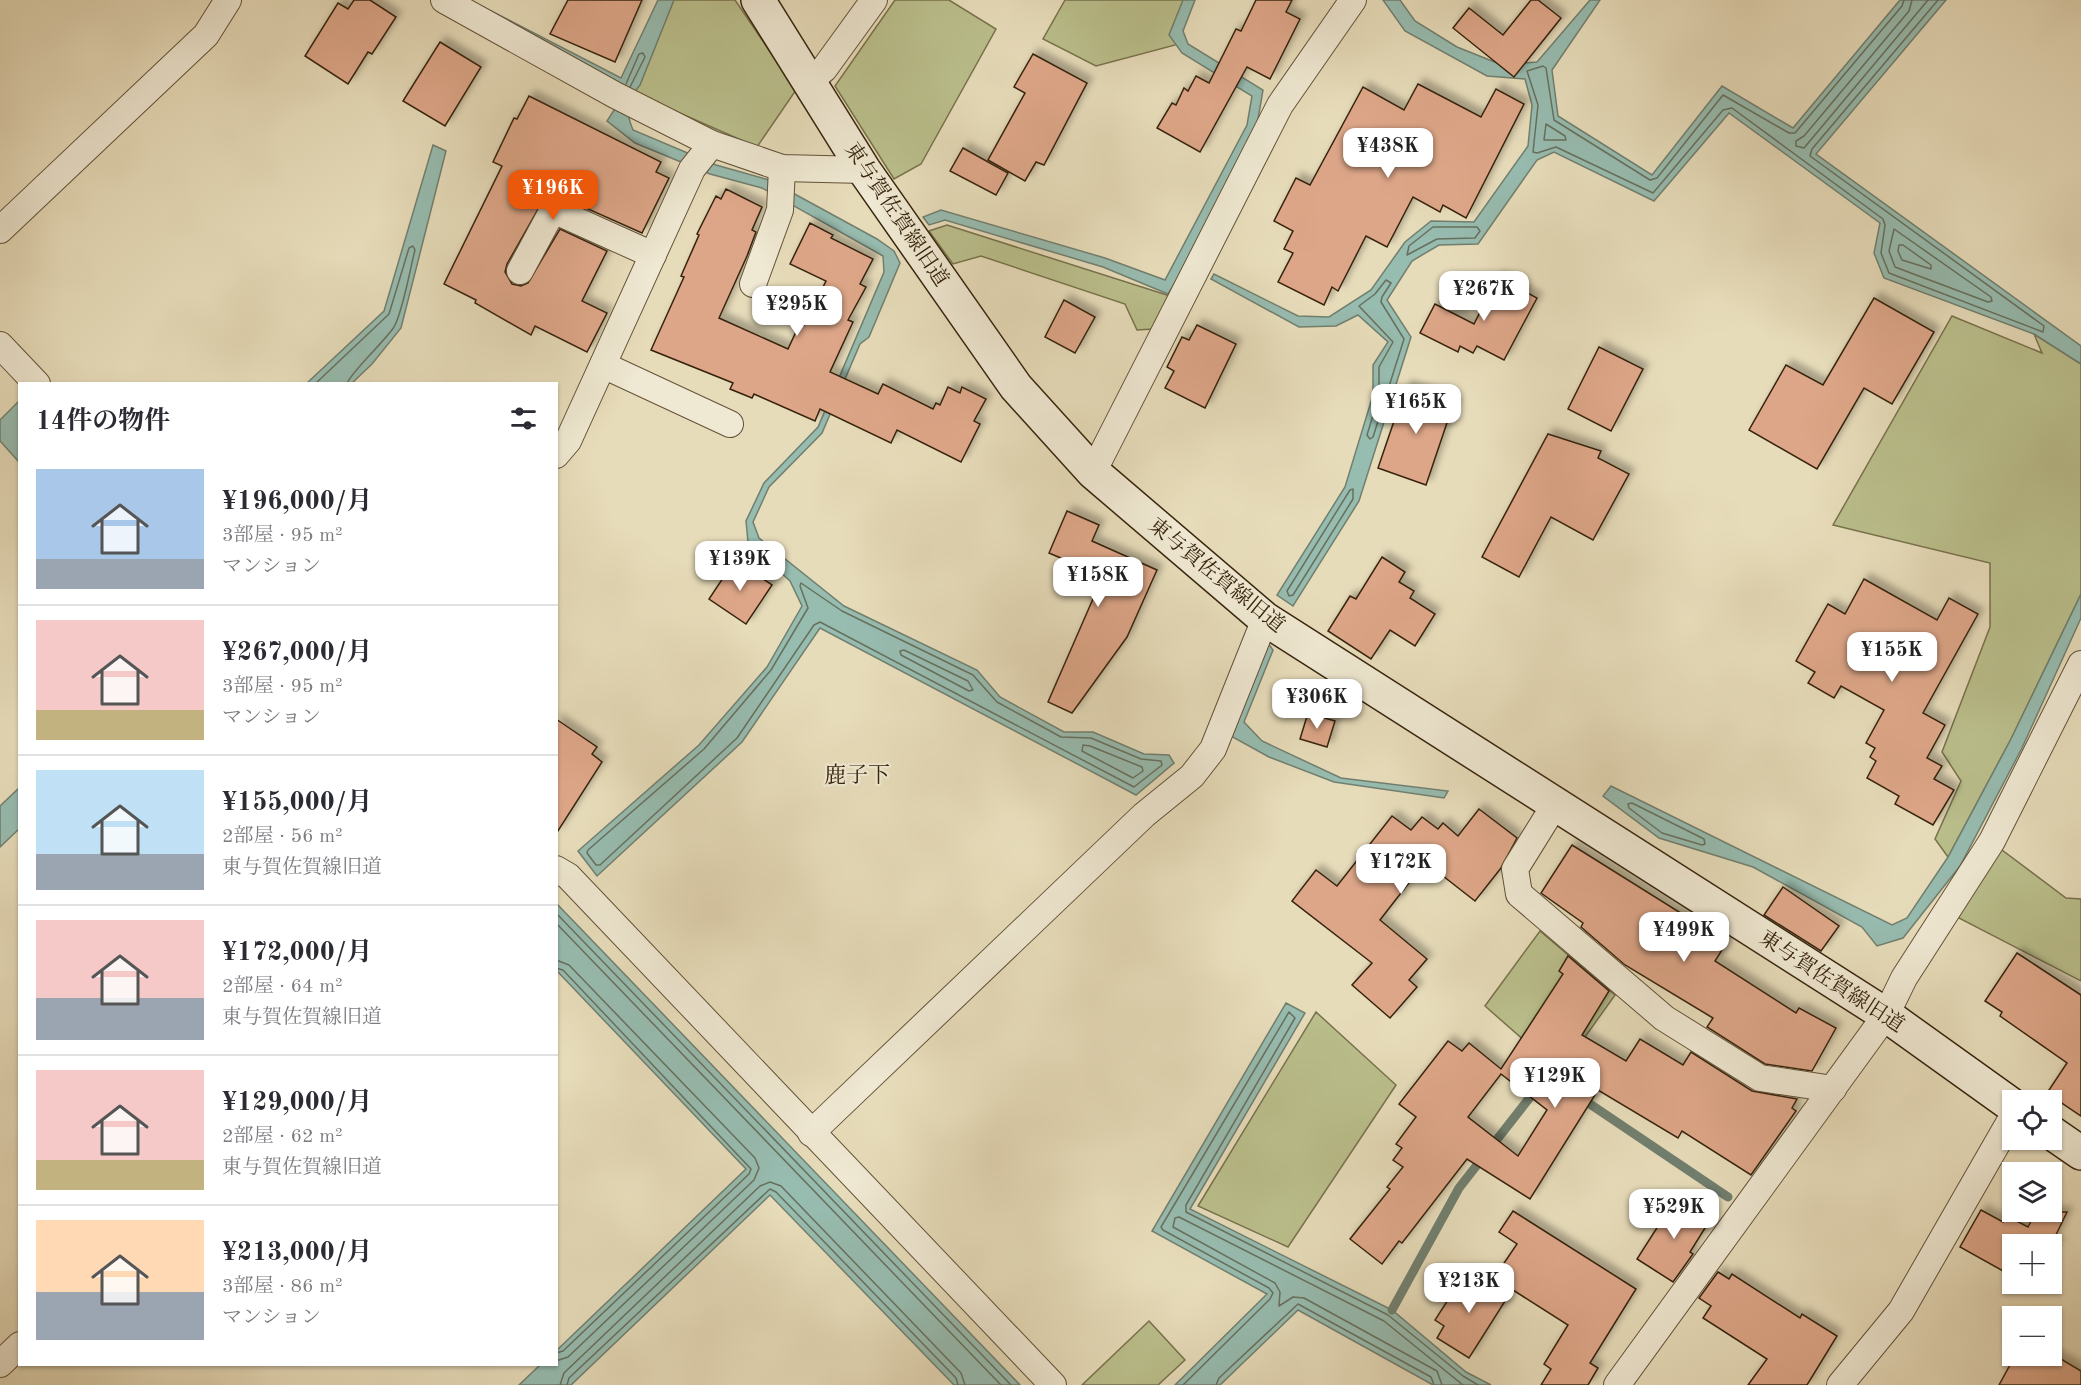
<!DOCTYPE html>
<html lang="ja">
<head>
<meta charset="utf-8">
<style>
  body { margin:0; font-family:"Old Standard TT","Noto Serif JP",serif; background:#f7f7f7; color:#2b2b33; height:100vh; display:flex; flex-direction:column; font-size:22px; white-space:nowrap }
  * { box-sizing:border-box; margin:0 }
  p { font-size:20px; color:#7c7c81 }
  .icon { flex:none; width:33px; height:33px; fill:none; stroke:currentColor; stroke-width:2; stroke-linecap:round; stroke-linejoin:round }
  .map { position:relative; flex:1; overflow:hidden }
  .sheet { position:absolute; left:18px; top:382px; width:540px; height:984px; display:flex; flex-direction:column; background:#fff; border-radius:0px; box-shadow:0 2px 4px #0004 }
  .sheet>* { flex:none }
  .tools { position:absolute; left:2002px; top:1090px; display:grid; gap:12px }
  .tools a { display:grid; place-items:center; width:60px; height:60px; border-radius:0px; background:#fff; box-shadow:0 2px 4px #0004; font-size:30px }
  .price { position:absolute; translate:-50% -51px; padding:0 14px; border-radius:12px; background:#fff; color:#222; font-size:20px; line-height:39px; filter:drop-shadow(0 2px 3px #0008) }
  .price::after { content:''; position:absolute; left:50%; top:36px; width:18px; height:14px; margin-left:-9px; background:inherit; clip-path:polygon(0 0,100% 0,50% 100%) }
  .price.active { background:#ea580c; color:#fff }
  ul { padding:0; list-style:none }
  li { display:flex; align-items:center; gap:18px; height:150px; padding:0 18px }
  li+li { border-top:2px solid #e1e1e2 }
  li span { display:grid; place-items:center; flex:none; width:168px; height:120px; border-radius:0px; color:#555 }
  li>.icon { margin-inline-start:auto }
  span .icon { width:72px; height:72px; fill:#fffc; stroke-width:1 }
  li b { font-size:26px }
  h2 { display:flex; justify-content:space-between; align-items:center; height:72px; padding:0 18px; font-size:26px }
  .map>svg:first-child { display:block }
  .green { fill:#babf8c; stroke:#78724c; stroke-width:1.5 }
  .water { fill:#97bcb0; stroke:#717f6f; stroke-width:1.5 }
  .lines { fill:none; stroke-linecap:round; stroke-linejoin:round }
  .shore { stroke:#67705e; stroke-width:1.5 }
  .stream { stroke:#717f6f; stroke-width:9 }
  .building { fill:#dda688; stroke:#37240d; stroke-width:1.5; fill-rule:evenodd; filter:url(#shadow) }
  .minor-casing { stroke:#635238; stroke-width:28 }
  .secondary-casing { stroke:#37240d; stroke-width:36 }
  .minor { stroke:#efe8d2; stroke-width:26 }
  .secondary { stroke:#efe8d2; stroke-width:33 }
  .labels { text-anchor:middle; stroke-width:4.5; stroke-linejoin:round; paint-order:stroke }
  .street-label { font-size:21px; fill:#37240d; stroke:#efe8d2 }
  .neighbourhood-label { font-size:22px; fill:#37240d; stroke:#efe8d2 }
</style>
</head>
<body>
<div class="map">
<svg width="2081" height="1385" viewBox="0 0 2081 1385">
  <defs>
    <filter id="shadow"><feDropShadow dx="5.5" dy="-5.5" stdDeviation="3" flood-color="#0004"/></filter>
  </defs>
  <rect width="100%" height="100%" fill="#e7dcba"/>
  <filter id="stains"><feTurbulence type="fractalNoise" baseFrequency=".00333" numOctaves="4"/><feColorMatrix values="0 0 0 0 .2 0 0 0 0 .09 0 0 0 0 .02 0 0 0 .5 -.17"/></filter>
  <radialGradient id="worn" r=".72"><stop offset=".6" stop-color="#630" stop-opacity="0"/><stop offset="1" stop-color="#630" stop-opacity=".3"/></radialGradient>
  <!-- green -->
  <g class="green">
    <path d="M669,0H735L796,90L757,147L634,93Z"/>
    <path d="M895,0H949L996,29L921,164L894,179L835,86Z"/>
    <path d="M1065,0H1192L1179,44L1096,66L1043,39Z"/>
    <path d="M947,225L1170,296L1153,329L1137,330L1125,304L981,256L953,264L929,231Z"/>
    <path d="M1952,316L2042,353L2034,334L2081,364V594L2011,739L1948,857L1935,839L1961,781L1942,752L1990,627V563L1833,525Z"/>
    <path d="M1998,847L2066,898L2081,899V981L1955,916Z"/>
    <path d="M1540,931L1615,995L1560,1072L1485,1006Z"/>
    <path d="M1316,1012L1396,1085L1288,1247L1198,1206Z"/>
    <path d="M1149,1321L1185,1360L1158,1385H1082Z"/>
  </g>
  <!-- water -->
  <g class="water">
    <path d="M455,0H470L621,78L658,0H674L640,85C626,101 625,111 633,130L716,165L769,180L877,239L894,251L900,263L869,337L860,344L822,433L769,487L753,522L759,538L844,606L977,670L1000,697L1064,732H1093L1144,754L1169,755L1174,763L1136,795L820,628L742,742L597,876L578,851L699,745L767,667L802,606L790,581L748,542L746,521L764,483L818,427L884,272L883,256L762,188L710,174L635,143L607,121L616,107Z"/>
    <path d="M1183,0H1195L1183,31L1188,44L1263,90L1257,125L1187,264L1168,294L1103,267L945,220L929,225L923,217L941,210L1105,258L1165,280L1247,125L1252,96L1182,53L1169,35Z"/>
    <path d="M1383,0H1400L1415,21L1457,47L1502,65L1537,62L1590,0H1600L1552,70L1558,116L1652,175L1722,86L1793,128L1900,0H1946L1816,154L2081,346V364L2034,334L1884,278L1874,253L1880,223L1729,113L1654,201L1554,152L1537,160L1478,244L1439,245L1412,261L1387,300L1411,337L1359,501L1293,606L1277,595L1345,487L1373,395V365L1388,342L1358,315L1336,326L1299,327L1211,279L1214,274L1298,316L1329,317L1371,290L1405,242L1431,221L1474,222L1528,146L1532,105L1525,79L1487,76L1405,31Z"/>
    <path d="M433,145L446,151L401,328L372,364L351,384H306L384,311Z"/>
    <path d="M19,401V462L0,441V420Z"/>
    <path d="M2081,594V618L2022,748L1960,866L1903,938L1877,946L1862,927L1753,867L1659,838L1603,796L1611,786L1892,925L1907,918L1948,857L2011,739Z"/>
    <path d="M1268,643L1273,650L1244,722L1262,741L1341,778L1448,791L1444,798L1334,782L1269,757L1229,735Z"/>
    <path d="M19,788V829L0,847V806Z"/>
    <path d="M557,904L1020,1385H954L770,1195L571,1385H519L540,1365H556L557,1350L746,1169L557,971Z"/>
    <path d="M1286,1003L1305,1013L1190,1209L1392,1310L1466,1372L1491,1385H1433L1298,1310L1220,1385H1175L1267,1294L1152,1231Z"/>
  </g>
  <g class="lines">
    <!-- shore -->
    <g class="shore">
      <path d="M1904,0L1902,6L1795,133H1789L1723,95L1657,178L1650,180L1554,120L1546,68L1543,66L1527,71L1538,105L1533,152L1537,153L1556,147L1653,193L1723,110L1732,108L1883,219L1885,225L1881,253L1889,273L2043,332L2044,326L1810,156L1812,149L1938,0"/>
      <path d="M1912,0L1909,11L1804,136L1796,141V146L1804,148L1928,0"/>
      <path d="M626,84L639,54L643,53L645,57L630,87"/>
      <path d="M1546,124L1565,136L1566,140H1544Z"/>
      <path d="M1433,227H1477L1480,231L1475,238L1437,239L1407,255L1409,246Z"/>
      <path d="M1894,229L1991,297L1992,301L1988,302L1895,267L1889,251Z"/>
      <path d="M1899,245H1903L1931,265V269L1902,260L1898,251Z"/>
      <path d="M1386,280L1391,283L1382,297L1381,302L1404,339L1373,437L1370,439L1367,435L1379,396V367L1393,342L1359,306L1375,294Z"/>
      <path d="M315,384L389,314L409,248L413,246L415,250C410,269 403,311 394,327C386,340 348,375 347,384"/>
      <path d="M1353,489V499L1293,595L1289,596L1287,591L1350,490Z"/>
      <path d="M801,583L842,611L973,675L997,702L1061,737L1091,738L1141,759L1161,761L1162,765L1134,787L820,622L814,625L737,738L600,865H596L587,853L588,850L704,749L771,670L808,608L800,586Z"/>
      <path d="M904,650L968,681L973,690L969,691L901,655L900,651Z"/>
      <path d="M1083,745L1090,746L1142,767L1143,771L1133,778L1082,751Z"/>
      <path d="M1632,803L1704,839L1705,844L1702,845L1662,833L1629,808L1628,804Z"/>
      <path d="M556,913L1011,1385"/>
      <path d="M556,923L1001,1385"/>
      <path d="M556,960L569,965L755,1158L759,1168L754,1180L568,1357L556,1361"/>
      <path d="M556,968L563,970L751,1169L749,1174L563,1351L556,1353"/>
      <path d="M560,1385L564,1373L760,1186L770,1182L781,1186L961,1373L965,1385"/>
      <path d="M567,1385L569,1378L770,1189L776,1192L956,1378L958,1385"/>
      <path d="M1183,1385L1270,1299L1273,1293L1269,1288L1163,1230L1161,1227L1289,1012L1295,1018L1186,1205V1212L1388,1315L1463,1376L1478,1385"/>
      <path d="M1216,1385L1219,1378L1298,1304L1431,1377L1434,1385"/>
      <path d="M1442,1385L1437,1371L1304,1298L1293,1297L1279,1306L1280,1292L1275,1283L1173,1227L1175,1218L1179,1217L1384,1321L1463,1385"/>
    </g>
    <!-- stream -->
    <g class="stream">
      <path d="M1581,1098L1728,1197"/>
      <path d="M1392,1310L1459,1188L1538,1087"/>
    </g>
  </g>
  <!-- building -->
  <g class="building">
    <path d="M354,0H370L396,17L372,54L368,52L348,84L305,56L338,3L348,9Z"/>
    <path d="M568,0H642L615,62L550,34Z"/>
    <path d="M1256,0H1292L1286,12L1300,19L1270,79L1247,67L1200,152L1157,128L1172,103L1176,105L1184,88L1188,91L1196,76L1209,83L1236,29L1241,31Z"/>
    <path d="M1531,0H1538L1561,18L1514,77L1453,28L1469,8L1503,35Z"/>
    <path d="M440,42L481,67L445,126L403,101Z"/>
    <path d="M1033,54L1087,83L1044,165L1036,162L1025,181L988,160L1025,93L1014,87Z"/>
    <path d="M1418,84L1481,117L1496,89L1524,104L1466,218L1443,205L1440,212L1413,197L1387,247L1366,236L1338,291L1332,287L1324,305L1278,282L1293,253L1284,249L1293,231L1274,221L1296,178L1310,185L1363,87L1404,110Z"/>
    <path d="M529,96L661,162L656,172L669,178L642,233L559,196L545,197L507,264L505,272L512,284L521,286L528,283L560,229L607,251L582,301L607,313L587,352L535,326L531,335L475,303L476,300L444,284L502,166L493,162L514,118L517,119Z"/>
    <path d="M963,148L1008,173L996,195L950,171Z"/>
    <path d="M726,189L762,207L752,230L756,232L747,256L719,318L788,349L800,323L804,325L826,281L790,264L810,223L833,235L831,238L873,259L860,284L866,287L848,320L853,322L830,372L878,394L883,384L933,409L936,403L940,405L948,387L960,393L962,387L986,399L974,421L980,424L961,462L897,430L891,443L820,409L815,421L754,394L752,398L730,389L733,383L651,350L684,277L681,276L699,235L697,234L716,196L721,199Z"/>
    <path d="M1498,277L1537,298L1504,360L1477,346L1473,353L1460,346L1458,352L1420,333L1435,304L1474,324Z"/>
    <path d="M1874,298L1934,332L1892,404L1864,388L1817,469L1749,430L1786,365L1823,385Z"/>
    <path d="M1064,300L1095,317L1075,353L1045,337Z"/>
    <path d="M1197,325L1236,344L1205,408L1165,388L1174,371L1167,367L1182,337L1189,340Z"/>
    <path d="M1599,347L1643,369L1611,431L1568,409Z"/>
    <path d="M1406,386L1454,402L1426,485L1378,468Z"/>
    <path d="M1548,434L1601,451L1598,458L1629,474L1593,540L1551,517L1519,577L1482,557Z"/>
    <path d="M1067,511L1099,525L1092,541L1157,570L1127,637L1072,713L1048,702L1103,576L1049,553Z"/>
    <path d="M1382,557L1405,572L1399,582L1414,591L1410,598L1435,614L1415,646L1390,630L1371,659L1328,631L1350,596L1356,599Z"/>
    <path d="M735,560L772,585L746,624L709,599Z"/>
    <path d="M1864,579L1937,620L1949,598L1978,614L1923,713L1945,725L1927,758L1942,766L1934,779L1954,790L1933,825L1895,804L1899,796L1867,778L1876,761L1870,757L1875,748L1866,743L1884,710L1841,686L1834,698L1808,683L1815,672L1796,661L1828,604L1845,614Z"/>
    <path d="M1308,713L1335,721L1327,747L1300,739Z"/>
    <path d="M556,719L597,747L592,754L602,762L556,834Z"/>
    <path d="M1479,809L1517,838L1501,868L1475,901L1425,862L1380,920L1427,959L1409,980L1417,987L1390,1018L1352,985L1372,963L1292,901L1316,870L1337,886L1392,816L1411,830L1422,817L1438,829L1443,823L1458,836Z"/>
    <path d="M1572,845L1727,942L1715,961L1796,1013L1799,1008L1836,1028L1812,1071L1765,1064L1707,1027L1713,1018L1625,965L1581,927L1583,923L1541,893Z"/>
    <path d="M1783,887L1839,926L1821,951L1764,915Z"/>
    <path d="M2017,953L2081,995V1116L2047,1093L2067,1063L2000,1016L2002,1012L1985,1001Z"/>
    <path d="M1568,956L1609,991L1582,1035L1626,1061L1640,1039L1683,1065L1691,1052L1752,1091L1797,1099L1792,1108L1796,1111L1751,1175L1682,1131L1678,1138L1598,1090L1530,1199L1467,1159L1402,1243L1399,1241L1382,1264L1350,1239L1390,1189L1387,1187L1403,1167L1393,1160L1402,1148L1396,1144L1416,1117L1399,1104L1448,1041L1462,1051L1469,1043L1501,1069L1563,974L1559,971ZM1501,1074L1547,1110L1518,1156L1468,1117Z"/>
    <path d="M1676,1198L1710,1220L1690,1252L1693,1254L1673,1282L1637,1259Z"/>
    <path d="M1981,1210L2003,1222L2007,1216L2028,1227L2036,1212H2067L2053,1241L2060,1245H2013V1254L2003,1271L1960,1247Z"/>
    <path d="M1513,1211L1636,1289L1590,1363L1598,1368L1588,1385H1541L1551,1369L1544,1364L1568,1325L1494,1278L1517,1244L1499,1232Z"/>
    <path d="M1466,1272L1507,1298L1469,1358L1437,1338L1444,1326L1435,1320Z"/>
    <path d="M1718,1272L1729,1279L1732,1274L1800,1318L1802,1314L1837,1336L1807,1385H1748L1767,1359L1703,1318L1711,1306L1699,1298Z"/>
    <path d="M2015,1356H2056L2081,1371V1385H1999Z"/>
  </g>
  <g class="lines">
    <!-- minor casing -->
    <g class="minor-casing">
      <g id="minor">
        <path d="M444,0L615,95L712,144L782,168L864,170"/>
        <path d="M810,81L824,69L874,0"/>
        <path d="M0,230L206,35L228,0"/>
        <path d="M520,271L553,210L653,255"/>
        <path d="M753,284L780,210L782,168"/>
        <path d="M0,345L37,384"/>
        <path d="M603,365L730,424"/>
        <path d="M556,455L568,441L692,169L712,144"/>
        <path d="M1093,472L1280,105L1353,0"/>
        <path d="M1556,803L1515,869L1519,894L1664,1018L1760,1078L1833,1089"/>
        <path d="M556,869L568,876L1053,1385"/>
        <path d="M811,1133L1144,815L1192,776L1213,749L1265,619"/>
        <path d="M0,1364L20,1345"/>
        <path d="M1617,1385L1886,1015L1904,978L1992,841L2081,664"/>
        <path d="M1840,1385L1901,1311L2013,1116"/>
      </g>
    </g>
    <!-- secondary casing -->
    <g class="secondary-casing">
      <g id="secondary">
        <path d="M758,0L864,170L1016,387L1093,472L1265,619L1886,1015L2013,1106"/>
        <path d="M2052,1133L2081,1153"/>
      </g>
    </g>
    <!-- minor -->
    <use href="#minor" class="minor"/>
    <!-- secondary -->
    <use href="#secondary" class="secondary"/>
  </g>
  <g class="labels">
    <!-- street labels -->
    <g class="street-label">
      <text transform="translate(897 214) rotate(56)" y="7">東与賀佐賀線旧道</text>
      <text transform="translate(1217 575) rotate(39)" y="7">東与賀佐賀線旧道</text>
      <text transform="translate(1832 981) rotate(33)" y="7">東与賀佐賀線旧道</text>
    </g>
    <!-- neighbourhood labels -->
    <g class="neighbourhood-label">
      <text x="857" y="782">鹿子下</text>
    </g>
  </g>
  <rect width="100%" height="100%" filter="url(#stains)"/>
  <rect width="100%" height="100%" fill="url(#worn)"/>
</svg>
<div class="tools">
<a><svg class="icon" aria-label="locate" viewBox="0 0 24 24"><circle cx="12" cy="12" r="6"/><path d="M12 2v4M12 18v4M2 12h4M18 12h4"/></svg></a>
<a><svg class="icon" aria-label="layers" viewBox="0 0 24 24"><path d="M12 4l9 5-9 5-9-5zM3 14l9 5 9-5"/></svg></a>
<a>+</a>
<a>−</a>
</div>
<b class="price" style="left:1388px;top:179px">¥438K</b>
<b class="price active" style="left:553px;top:221px">¥196K</b>
<b class="price" style="left:1484px;top:322px">¥267K</b>
<b class="price" style="left:797px;top:337px">¥295K</b>
<b class="price" style="left:1416px;top:435px">¥165K</b>
<b class="price" style="left:740px;top:592px">¥139K</b>
<b class="price" style="left:1098px;top:608px">¥158K</b>
<b class="price" style="left:1892px;top:683px">¥155K</b>
<b class="price" style="left:1317px;top:730px">¥306K</b>
<b class="price" style="left:1401px;top:895px">¥172K</b>
<b class="price" style="left:1684px;top:963px">¥499K</b>
<b class="price" style="left:1555px;top:1109px">¥129K</b>
<b class="price" style="left:1674px;top:1240px">¥529K</b>
<b class="price" style="left:1469px;top:1314px">¥213K</b>
<section class="sheet">
<h2>14件の物件<svg class="icon" aria-label="filters" viewBox="0 0 24 24"><path d="M4 7h16M4 17h16"/><circle cx="9" cy="7" r="2"/><circle cx="15" cy="17" r="2"/></svg></h2>
<ul>
<li><span style="background:linear-gradient(#a9c7e8 75%,#9aa5b1 0)"><svg class="icon" aria-label="home" viewBox="0 0 24 24"><path d="M3 11l9-7 9 7M6 9v11h12V9"/></svg></span><div><b>¥196,000/月</b><p>3部屋 · 95 m²</p><p>マンション</p></div></li>
<li><span style="background:linear-gradient(#f6c9c9 75%,#c2b280 0)"><svg class="icon" aria-label="home" viewBox="0 0 24 24"><path d="M3 11l9-7 9 7M6 9v11h12V9"/></svg></span><div><b>¥267,000/月</b><p>3部屋 · 95 m²</p><p>マンション</p></div></li>
<li><span style="background:linear-gradient(#bfe0f5 70%,#9aa5b1 0)"><svg class="icon" aria-label="home" viewBox="0 0 24 24"><path d="M3 11l9-7 9 7M6 9v11h12V9"/></svg></span><div><b>¥155,000/月</b><p>2部屋 · 56 m²</p><p>東与賀佐賀線旧道</p></div></li>
<li><span style="background:linear-gradient(#f6c9c9 65%,#9aa5b1 0)"><svg class="icon" aria-label="home" viewBox="0 0 24 24"><path d="M3 11l9-7 9 7M6 9v11h12V9"/></svg></span><div><b>¥172,000/月</b><p>2部屋 · 64 m²</p><p>東与賀佐賀線旧道</p></div></li>
<li><span style="background:linear-gradient(#f6c9c9 75%,#c2b280 0)"><svg class="icon" aria-label="home" viewBox="0 0 24 24"><path d="M3 11l9-7 9 7M6 9v11h12V9"/></svg></span><div><b>¥129,000/月</b><p>2部屋 · 62 m²</p><p>東与賀佐賀線旧道</p></div></li>
<li><span style="background:linear-gradient(#ffd9b3 60%,#9aa5b1 0)"><svg class="icon" aria-label="home" viewBox="0 0 24 24"><path d="M3 11l9-7 9 7M6 9v11h12V9"/></svg></span><div><b>¥213,000/月</b><p>3部屋 · 86 m²</p><p>マンション</p></div></li>
</ul>
</section>
</div>
</body>
</html>
